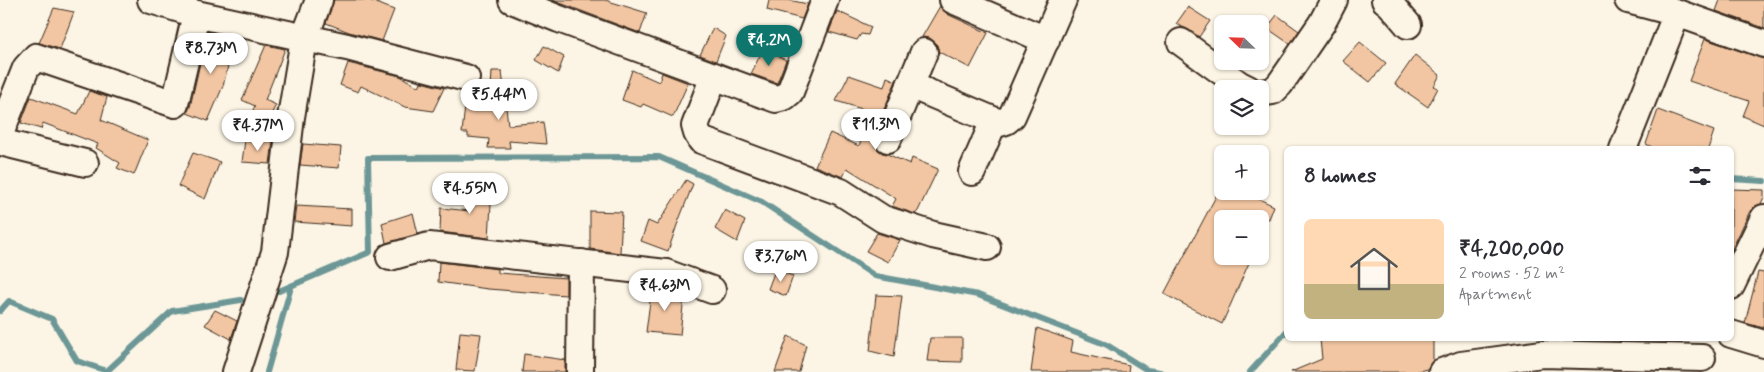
<!DOCTYPE html>
<html lang="en">
<head>
<meta charset="utf-8">
<style>
  body { margin:0; font-family:Mynerve,sans-serif; background:#f2f2f3; color:#2b2b33; height:100vh; display:flex; flex-direction:column; font-size:19px; white-space:nowrap }
  * { box-sizing:border-box; margin:0 }
  p { font-size:16px; color:#7c7c81 }
  .icon { flex:none; width:28px; height:28px; fill:none; stroke:currentColor; stroke-width:2; stroke-linecap:round; stroke-linejoin:round }
  .map { position:relative; flex:1; overflow:hidden }
  .panel { position:absolute; left:1284px; top:146px; width:450px; height:195px; display:flex; flex-direction:column; background:#fff; border-radius:8px; box-shadow:0 1px 4px #0004 }
  .panel>* { flex:none }
  .needle { width:32px; rotate:293deg }
  .controls { position:absolute; left:1214px; top:15px; display:grid; gap:10px }
  .controls a { display:grid; place-items:center; width:55px; height:55px; border-radius:8px; background:#fff; box-shadow:0 1px 4px #0004; font-size:25px }
  .price { position:absolute; translate:-50% -42px; padding:0 11px; border-radius:18px; background:#fff; color:#222; font-size:16px; line-height:32px; filter:drop-shadow(0 1px 2px #0008) }
  .price::after { content:''; position:absolute; left:50%; top:30px; width:15px; height:11px; margin-left:-8px; background:inherit; clip-path:polygon(0 0,100% 0,50% 100%) }
  .price.active { background:#0f766e; color:#fff }
  ul { padding:0; list-style:none }
  li { display:flex; align-items:center; gap:15px; height:125px; padding:0 20px }
  li+li { border-top:1px solid #e1e1e2 }
  li span { display:grid; place-items:center; flex:none; width:140px; height:100px; border-radius:8px; color:#555 }
  li>.icon { margin-inline-start:auto }
  span .icon { width:60px; height:60px; fill:#fffc; stroke-width:1 }
  li b { font-size:21px }
  h2 { display:flex; justify-content:space-between; align-items:center; height:60px; padding:0 20px; font-size:21px }
  .map>svg:first-child { display:block }
  .lines { fill:none; stroke-linecap:round; stroke-linejoin:round }
  .stream { stroke:#6c9796; stroke-width:6 }
  .building { fill:#f2c6a2; stroke:#3b2a1e }
  .minor-casing { stroke:#3b2a1e; stroke-width:30 }
  .minor { stroke:#fcf5e5; stroke-width:26 }
</style>
</head>
<body>
<div class="map">
<svg width="1764" height="372" viewBox="0 0 1764 372">
  <rect width="100%" height="100%" fill="#fcf5e5"/>
  <filter id="ink" filterUnits="userSpaceOnUse"><feTurbulence type="fractalNoise" baseFrequency=".02" numOctaves="2"/><feDisplacementMap in="SourceGraphic" scale="10" xChannelSelector="R" yChannelSelector="G"/><feConvolveMatrix kernelMatrix="1 2 1 2 8 2 1 2 1" color-interpolation-filters="sRGB"/></filter>
  <g filter="url(#ink)">
    <g class="lines">
      <!-- stream -->
      <g class="stream">
        <path d="M1731,179L1764,181"/>
        <path d="M279,291L370,252L368,158L659,157L762,202L875,276L978,295L1107,345L1147,370L1160,372"/>
        <path d="M0,311L9,301L52,319L77,361L107,371L172,311L241,300"/>
        <path d="M267,372L291,287"/>
        <path d="M1250,372L1286,332"/>
      </g>
    </g>
    <!-- building -->
    <g class="building">
      <path d="M334,0H369L394,10L382,41L349,32L326,23Z"/>
      <path d="M552,0H605L647,13L640,33Z"/>
      <path d="M769,0H788L808,4L802,19L767,10Z"/>
      <path d="M1720,0H1764V28L1716,11Z"/>
      <path d="M940,6L947,14L988,33L970,68L939,52L936,43L930,38L922,37Z"/>
      <path d="M1188,7L1210,21L1199,37L1189,30L1176,24Z"/>
      <path d="M54,8L74,12L60,49L39,43Z"/>
      <path d="M837,11L871,27L868,35L861,34L857,40L829,32Z"/>
      <path d="M1277,15L1299,31L1290,44L1267,28Z"/>
      <path d="M713,28L726,36L716,61L700,55Z"/>
      <path d="M207,32L235,38L223,86L208,121L187,113L190,107Z"/>
      <path d="M1705,39L1764,59V125L1743,116L1749,101L1689,81Z"/>
      <path d="M1360,42L1386,63L1370,82L1343,61Z"/>
      <path d="M266,45L285,49L265,100L276,105L267,122L251,114L255,106L242,100Z"/>
      <path d="M544,46L564,57L558,73L536,60Z"/>
      <path d="M763,49L786,60L777,83L751,74Z"/>
      <path d="M1415,55L1440,75L1434,86L1438,88L1428,107L1395,84Z"/>
      <path d="M348,63L400,76L419,87L421,82L444,88L433,111L405,107L361,86L358,92L340,85Z"/>
      <path d="M632,70L659,82L662,73L688,83L673,117L643,104L641,107L622,100Z"/>
      <path d="M492,71H502L508,125L543,122L546,144L509,141L510,148H488L489,139L468,137V133H462L465,106L490,108Z"/>
      <path d="M849,75L884,87L887,77L896,81L874,133L873,141L876,148L882,153L887,154L910,164L912,158L938,169L918,211L915,214L892,206L896,199L895,198L847,168L843,177L815,166L830,133L859,146L872,112L836,101Z"/>
      <path d="M89,91L107,97L101,120L148,140L134,175L117,168L120,163L96,148L98,144L43,123L41,129L21,123L31,97L78,114Z"/>
      <path d="M1658,110L1714,131L1708,149H1656L1646,144Z"/>
      <path d="M245,140L273,141L270,164L242,162Z"/>
      <path d="M303,144L341,147L339,168L300,165Z"/>
      <path d="M193,153L220,162L205,199L178,186Z"/>
      <path d="M686,180L693,184L677,225L668,251L641,241L648,221L657,225Z"/>
      <path d="M472,184L492,187L489,238L440,232L441,208L470,211Z"/>
      <path d="M1222,185V191H1242L1274,206L1269,219H1222V256H1252L1222,324L1164,294Z"/>
      <path d="M1731,189L1764,190V197L1761,204L1755,206L1750,211L1731,251Z"/>
      <path d="M296,206L352,209V226L294,222Z"/>
      <path d="M725,210L745,221L737,242L715,229Z"/>
      <path d="M590,211L622,212L620,253L590,249Z"/>
      <path d="M413,213L418,234L386,243L382,223Z"/>
      <path d="M877,233L900,240L888,262L866,251Z"/>
      <path d="M439,262L498,269V273L566,278V295L488,289L438,282Z"/>
      <path d="M775,270L793,276L786,296L768,289Z"/>
      <path d="M1758,272L1764,273V328L1745,323Z"/>
      <path d="M652,286L662,288L684,296L680,335L646,332Z"/>
      <path d="M876,295L902,296L894,357L870,351Z"/>
      <path d="M215,310L237,321L231,339L205,325Z"/>
      <path d="M1037,328L1073,341L1071,352L1129,365L1128,372H1031Z"/>
      <path d="M460,332L481,334L475,371L456,370Z"/>
      <path d="M788,336L806,345L799,372H775Z"/>
      <path d="M930,338H962V362L927,361Z"/>
      <path d="M1320,339H1433V360L1427,369L1414,372H1291L1322,359Z"/>
      <path d="M524,354L565,360V372H522Z"/>
    </g>
    <g class="lines">
      <!-- minor casing -->
      <g class="minor-casing">
        <g id="minor">
          <path d="M151,0L196,14L347,47L466,78"/>
          <path d="M512,0L559,19L776,99L784,97L790,92L825,0"/>
          <path d="M953,0L1046,40"/>
          <path d="M1385,0L1390,4L1408,25"/>
          <path d="M1628,0L1677,13L1764,44"/>
          <path d="M1181,42L1240,85L1248,89"/>
          <path d="M714,76L695,126L697,133L701,140L841,192L883,219L933,235L987,247"/>
          <path d="M910,85L1000,123L1006,121L1012,116L1063,0"/>
          <path d="M1260,93L1273,91L1280,84L1322,23L1334,0"/>
          <path d="M0,134L26,68L36,57L175,104L196,14"/>
          <path d="M888,139L924,52"/>
          <path d="M0,142L85,163"/>
          <path d="M1623,149L1677,13"/>
          <path d="M972,172L994,121"/>
          <path d="M390,257L429,246L666,273L712,290"/>
          <path d="M1731,286L1764,218"/>
          <path d="M1731,334L1764,344"/>
          <path d="M236,372L275,252L291,117L304,39L319,0"/>
          <path d="M580,372L581,263"/>
          <path d="M1442,372L1461,365L1542,354L1702,358"/>
        </g>
      </g>
      <!-- minor -->
      <use href="#minor" class="minor"/>
    </g>
  </g>
</svg>
<div class="controls">
<a><svg class="needle" viewBox="-14 -14 28 28"><path d="M0-13l5 13h-10z" fill="#e53935"/><path d="M0 13l5-13h-10z" fill="#7c7c81"/></svg></a>
<a><svg class="icon" aria-label="layers" viewBox="0 0 24 24"><path d="M12 4l9 5-9 5-9-5zM3 14l9 5 9-5"/></svg></a>
<a>+</a>
<a>−</a>
</div>
<b class="price active" style="left:769px;top:67px">₹4.2M</b>
<b class="price" style="left:211px;top:75px">₹8.73M</b>
<b class="price" style="left:499px;top:121px">₹5.44M</b>
<b class="price" style="left:876px;top:151px">₹11.3M</b>
<b class="price" style="left:258px;top:152px">₹4.37M</b>
<b class="price" style="left:470px;top:215px">₹4.55M</b>
<b class="price" style="left:781px;top:283px">₹3.76M</b>
<b class="price" style="left:665px;top:312px">₹4.63M</b>
<section class="panel">
<h2>8 homes<svg class="icon" aria-label="filters" viewBox="0 0 24 24"><path d="M4 7h16M4 17h16"/><circle cx="9" cy="7" r="2"/><circle cx="15" cy="17" r="2"/></svg></h2>
<ul>
<li><span style="background:linear-gradient(#ffd9b3 65%,#c2b280 0)"><svg class="icon" aria-label="home" viewBox="0 0 24 24"><path d="M3 11l9-7 9 7M6 9v11h12V9"/></svg></span><div><b>₹4,200,000</b><p>2 rooms · 52 m²</p><p>Apartment</p></div></li>
</ul>
</section>
</div>
</body>
</html>
